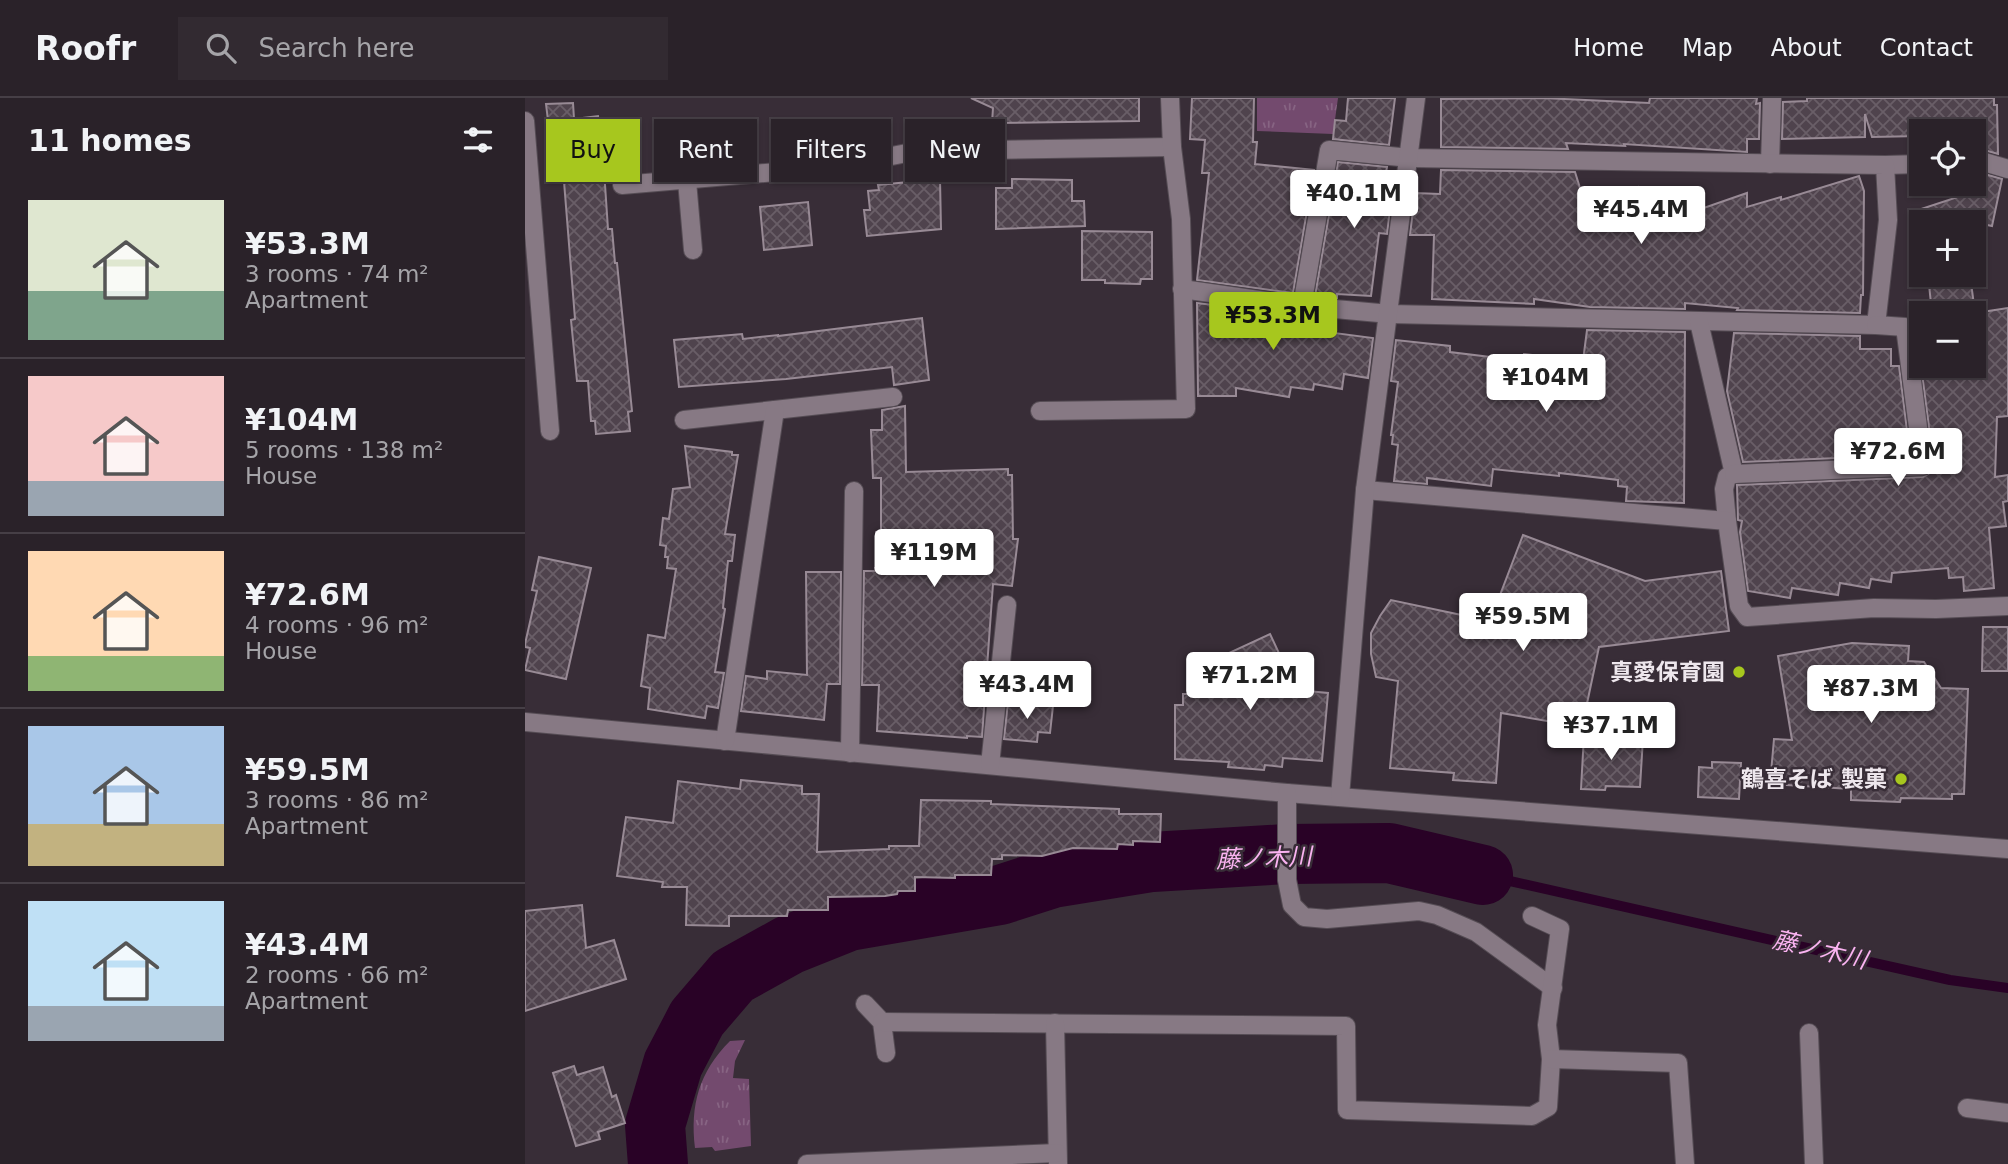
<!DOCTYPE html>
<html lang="en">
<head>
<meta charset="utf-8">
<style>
  body { margin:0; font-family:"DejaVu Sans","Noto Sans JP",sans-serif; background:#322a31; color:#f1f3f6; height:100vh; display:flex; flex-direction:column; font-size:26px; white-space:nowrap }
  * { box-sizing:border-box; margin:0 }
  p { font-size:23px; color:#a5a4a8 }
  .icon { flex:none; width:38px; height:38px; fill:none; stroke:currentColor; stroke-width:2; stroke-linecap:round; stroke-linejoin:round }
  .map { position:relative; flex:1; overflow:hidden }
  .drawer { display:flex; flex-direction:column; background:#2a2229; width:525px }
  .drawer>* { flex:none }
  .banner { position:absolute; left:21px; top:21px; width:665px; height:63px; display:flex; gap:14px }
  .controls { position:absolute; left:1384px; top:21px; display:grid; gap:14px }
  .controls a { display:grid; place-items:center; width:77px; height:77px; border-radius:0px; background:#2a2229; box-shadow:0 2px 5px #0004,0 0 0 2px #463f46; font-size:35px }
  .price { position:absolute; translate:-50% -60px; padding:0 16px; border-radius:7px; background:#fff; color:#222; font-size:23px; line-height:46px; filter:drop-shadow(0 2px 4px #0008) }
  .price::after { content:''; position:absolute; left:50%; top:42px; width:21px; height:16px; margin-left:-10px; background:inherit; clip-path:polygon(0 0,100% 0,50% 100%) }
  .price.on { background:#a7c71e; color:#111 }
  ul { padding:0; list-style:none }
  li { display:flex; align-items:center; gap:21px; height:175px; padding:0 28px }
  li+li { border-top:2px solid #463f46 }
  li span { display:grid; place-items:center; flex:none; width:196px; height:140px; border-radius:0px; color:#555 }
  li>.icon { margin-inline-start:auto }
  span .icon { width:84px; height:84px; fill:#fffc; stroke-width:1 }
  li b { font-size:30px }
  h2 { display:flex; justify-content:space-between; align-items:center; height:84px; padding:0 28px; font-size:30px }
  .chip { padding:0 24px; border-radius:0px; background:#2a2229; box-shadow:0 2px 5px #0004,0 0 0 2px #463f46; font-size:24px; line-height:63px }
  .chip.on { background:#a7c71e; color:#111 }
  header { display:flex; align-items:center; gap:42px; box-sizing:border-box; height:98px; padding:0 35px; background:#2a2229; border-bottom:2px solid #463f46 }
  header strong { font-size:33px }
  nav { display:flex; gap:38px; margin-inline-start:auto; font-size:24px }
  .search { width:490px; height:63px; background:#322a31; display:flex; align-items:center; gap:18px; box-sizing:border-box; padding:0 24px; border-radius:0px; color:#a5a4a8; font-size:26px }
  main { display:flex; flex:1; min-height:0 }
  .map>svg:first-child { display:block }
  .grass { fill:url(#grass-tufts) }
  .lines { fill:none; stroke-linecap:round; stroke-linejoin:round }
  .stream { stroke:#290226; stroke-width:10 }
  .river { stroke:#290226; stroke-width:60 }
  .building { fill:url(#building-cross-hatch); stroke:#988a95; stroke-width:2 }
  .street-casing { stroke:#554c54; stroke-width:20 }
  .street { stroke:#877984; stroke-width:18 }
  .poi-dot { fill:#a7c71e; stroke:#382d37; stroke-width:2.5 }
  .labels { text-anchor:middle; stroke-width:5; stroke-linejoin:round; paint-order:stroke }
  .poi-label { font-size:23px; font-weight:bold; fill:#eee7ed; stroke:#382d37; text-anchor:end }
  .water-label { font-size:24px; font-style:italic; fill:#fab3f1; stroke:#382d37 }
</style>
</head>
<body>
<header>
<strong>Roofr</strong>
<div class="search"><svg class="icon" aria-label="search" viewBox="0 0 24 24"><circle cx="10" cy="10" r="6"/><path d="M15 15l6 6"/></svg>Search here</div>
<nav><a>Home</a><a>Map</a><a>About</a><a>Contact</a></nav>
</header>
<main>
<section class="drawer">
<h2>11 homes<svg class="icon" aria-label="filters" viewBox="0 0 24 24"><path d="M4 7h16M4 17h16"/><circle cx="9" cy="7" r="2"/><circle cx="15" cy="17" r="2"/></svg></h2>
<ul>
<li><span style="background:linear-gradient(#dfe7d0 65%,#7fa58c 0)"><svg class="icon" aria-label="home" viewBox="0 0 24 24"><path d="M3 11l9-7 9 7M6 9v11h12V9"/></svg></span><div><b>¥53.3M</b><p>3 rooms · 74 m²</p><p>Apartment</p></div></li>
<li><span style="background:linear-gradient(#f6c9c9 75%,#9aa5b1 0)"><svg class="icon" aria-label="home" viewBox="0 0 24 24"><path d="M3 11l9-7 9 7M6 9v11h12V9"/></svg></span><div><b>¥104M</b><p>5 rooms · 138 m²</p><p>House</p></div></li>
<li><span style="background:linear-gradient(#ffd9b3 75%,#8fb573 0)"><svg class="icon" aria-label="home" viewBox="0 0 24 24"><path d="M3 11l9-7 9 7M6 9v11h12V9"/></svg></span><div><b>¥72.6M</b><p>4 rooms · 96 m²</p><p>House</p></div></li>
<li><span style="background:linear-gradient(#a9c7e8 70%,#c2b280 0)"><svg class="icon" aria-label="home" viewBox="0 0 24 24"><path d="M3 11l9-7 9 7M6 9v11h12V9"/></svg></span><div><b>¥59.5M</b><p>3 rooms · 86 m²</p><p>Apartment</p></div></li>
<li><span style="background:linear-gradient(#bfe0f5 75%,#9aa5b1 0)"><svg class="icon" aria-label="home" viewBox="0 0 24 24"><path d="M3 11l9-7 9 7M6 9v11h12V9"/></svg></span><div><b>¥43.4M</b><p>2 rooms · 66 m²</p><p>Apartment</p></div></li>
</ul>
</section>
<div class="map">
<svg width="1483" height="1066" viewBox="0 0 1483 1066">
  <defs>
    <pattern id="grass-tufts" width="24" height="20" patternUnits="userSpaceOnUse" patternTransform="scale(1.75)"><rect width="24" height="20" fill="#734a6e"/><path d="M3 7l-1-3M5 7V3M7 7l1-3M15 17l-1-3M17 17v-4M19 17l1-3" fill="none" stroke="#876483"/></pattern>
    <pattern id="building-cross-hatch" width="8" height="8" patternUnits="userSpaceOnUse" patternTransform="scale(1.75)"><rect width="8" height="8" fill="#4f434d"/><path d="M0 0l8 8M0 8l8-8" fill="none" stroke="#695e67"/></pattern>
  </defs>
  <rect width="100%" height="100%" fill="#382d37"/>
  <!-- grass -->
  <g class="grass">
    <path d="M732,0H813L808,36L732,33Z"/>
    <path d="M220,942L210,963L208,980L224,981L226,1048L190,1053L187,1049L170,1050C165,1007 174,974 205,943Z"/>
  </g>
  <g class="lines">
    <!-- stream -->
    <path class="stream" d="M958,777L1425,882L1483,890"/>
    <!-- river -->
    <path class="river" d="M133,1066L130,1027L148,966L172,920L208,878L264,847L324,823L475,797L528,780L627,764L761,756L864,755L958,777"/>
  </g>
  <!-- building -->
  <g class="building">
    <path d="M446,0H614V23L467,25L468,10Z"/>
    <path d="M667,0H729L728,44H732L730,66L789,72L768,195L672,182L684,75H677L680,42L665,41Z"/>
    <path d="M823,0H870L864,47L808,41L810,22L821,23Z"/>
    <path d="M1018,0L1124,5L1125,0H1232L1231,6L1235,5L1234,41H1222V54L1099,46L1100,48L1041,45L1043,51L916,49V1Z"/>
    <path d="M1282,0H1469V7H1472L1473,56L1452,50L1456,33H1394V38L1347,39L1340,16V39L1257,41L1258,4L1282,3Z"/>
    <path d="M48,5L49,21L73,18L78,57L83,131H87L90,165H92L107,313L103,314L105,333L71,336L70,323H66L63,283H52L46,222L50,221L36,46L26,47L21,6Z"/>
    <path d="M813,64L862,69L860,80L864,81L862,95H867L862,136L854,135L846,198L812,196V200L790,198Z"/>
    <path d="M916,72L1050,74L1060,106L1113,89L1119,107L1167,93L1173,112L1222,95V109L1256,99V102L1334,78L1339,93L1338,197H1336L1335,215L1212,212L1213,210L1160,205V211L1065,209L1009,201V206L907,201L909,137H885L890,95L915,96Z"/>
    <path d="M1449,73L1477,81L1467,128L1393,112L1442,96L1444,86H1449Z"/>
    <path d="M415,81L416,131L342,138L339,112H345L343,93L354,92L353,87Z"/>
    <path d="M487,81L547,82V103H559L560,128L471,131V90H487Z"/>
    <path d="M283,104L287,147L239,152L235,109Z"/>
    <path d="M557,133L627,134V181H616L615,186L580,185V182H557Z"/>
    <path d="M1403,177H1445L1450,215L1483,210V318L1472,319L1470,379L1483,377V403L1478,404L1481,428L1464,430L1469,490L1439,493L1438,479L1424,480L1423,470L1367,475L1366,484L1346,481L1344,490L1315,485L1313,497L1267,490L1265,500L1223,493L1215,434L1217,423L1213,422L1212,387L1398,379L1408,373L1409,367L1396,268H1449V215H1407Z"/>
    <path d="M672,205L810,222L809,235L848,240L843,280L819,276L817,291L789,286L788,292L766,289L764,299L711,290V298H673Z"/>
    <path d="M397,220L404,282L369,287L367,269L261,281L154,289L149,242L217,236L218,241L253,237V238Z"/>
    <path d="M1062,232L1160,234L1159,405L1101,403L1102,389L1093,388V382L1034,375V378L968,371L966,388L902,380V386L869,383L873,347L867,346L868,337H866L873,284L866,283L871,242L925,248V254L998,263L999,256L1058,263Z"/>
    <path d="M1209,235L1335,238V251H1366V268H1374L1385,357L1218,364L1202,293Z"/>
    <path d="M380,308L381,374L483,371V377H487L488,441H493L487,488L468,486L457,639L442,638V640L352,633L354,587H337L339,473H350V470H353L351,434L356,433V380H348L346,332H357V312Z"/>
    <path d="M160,348L207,354V357H213L200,436L210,437L207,463H203L198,510L200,511L190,574L199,575L193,610L182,608L180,620L123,611L125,590L116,588L123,537L140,540L151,471L142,470L143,459H140L141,448L135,447L138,420L144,421L148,391L165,389Z"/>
    <path d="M998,437L1120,483L1196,473L1204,533L1074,549L1057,629L976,615L971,685L928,682L929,675L865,670L873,583L851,579L846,556V535L855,518L866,502L965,523Z"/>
    <path d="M14,459L66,470L41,581L0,572L5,550L0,549V546L12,493L7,492Z"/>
    <path d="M281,474H316L315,586H302L299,622L216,613L221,578L242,581V573L282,577Z"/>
    <path d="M1458,529H1483V573H1457Z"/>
    <path d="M745,536L771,592L803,595L797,663L758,660L757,669L740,667L739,672L703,669L704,664L650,661V607H658V596H669L674,561L687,563Z"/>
    <path d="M1327,545L1384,548L1383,563L1399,564L1416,590L1443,591L1439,696H1427V701L1376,700L1375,704L1326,702V691L1245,686L1249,641L1267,642L1253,558Z"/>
    <path d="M483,604L528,608L525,635L513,634L512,644L479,641Z"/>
    <path d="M1059,637L1118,640L1115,689L1081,688L1080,692L1056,691Z"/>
    <path d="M1187,664L1216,665L1214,701L1173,699L1174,669L1187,670Z"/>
    <path d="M216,682L277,688V696H294L292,754L364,751V748H394L396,702L466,703V706L594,711V716H636L635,744L608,743V747L593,746L592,751L548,750L517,758L477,757V761H467L466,777H430V780L390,779V793H373L372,796L360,798L303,799V812H263L262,818H204V828L161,827L162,789H137L138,784L92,778L101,719L148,725L153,683L215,691Z"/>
    <path d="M57,807L61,850L89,842L101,881L0,913V813Z"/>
    <path d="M49,968L52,977L78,969L87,999L91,997L100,1025L73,1034L75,1041L51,1048L28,975Z"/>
  </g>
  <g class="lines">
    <!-- street casing -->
    <g class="street-casing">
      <g id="street">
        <path d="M0,23L25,333"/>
        <path d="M1449,61L1483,71"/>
        <path d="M1245,66L1247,0"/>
        <path d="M1360,67L1396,66"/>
        <path d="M162,83L168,152"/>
        <path d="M97,87L311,69L392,53L647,49"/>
        <path d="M657,191L777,208L865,216L1351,227L1363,122L1360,67L885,60L804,52L777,208"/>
        <path d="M1174,224L1209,376L1202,379L1199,391L1202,423"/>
        <path d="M515,313L661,311L656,121L647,49L645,0"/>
        <path d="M159,322L368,299"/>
        <path d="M1209,376L1398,368L1380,229L1351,227"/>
        <path d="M840,392L1202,423L1214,508L1222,519L1349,510L1411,511L1483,508"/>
        <path d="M0,624L762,695L1483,751"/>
        <path d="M200,643L250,312"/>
        <path d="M325,655L329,393"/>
        <path d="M465,667L482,507"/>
        <path d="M762,695V782L767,807L779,819L802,821L894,813L912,817L951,834L1028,890"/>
        <path d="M815,699L840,392L891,0"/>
        <path d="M340,906L357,924L361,955"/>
        <path d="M357,924L821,928L822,1012L1007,1018L1023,1009L1026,961L1022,927L1035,831L1007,818"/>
        <path d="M530,925L533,1065"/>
        <path d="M1284,935L1289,1066"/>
        <path d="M1026,961L1153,965L1160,1066"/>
        <path d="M1442,1010L1483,1015"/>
        <path d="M282,1066L532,1055"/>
      </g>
    </g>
    <!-- street -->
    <use href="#street" class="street"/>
  </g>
  <!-- markers -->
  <g class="poi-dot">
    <circle cx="1214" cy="574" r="7"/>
    <circle cx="1376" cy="681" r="7"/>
  </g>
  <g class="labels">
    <!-- poi labels -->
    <g class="poi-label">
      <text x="1200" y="582">真愛保育園</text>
      <text x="1362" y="689">鶴喜そば 製菓</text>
    </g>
    <!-- water labels -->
    <g class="water-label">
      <text transform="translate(739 760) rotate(-2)" y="8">藤ノ木川</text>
      <text transform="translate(1295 852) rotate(13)" y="8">藤ノ木川</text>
    </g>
  </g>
</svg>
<div class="controls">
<a><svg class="icon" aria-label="locate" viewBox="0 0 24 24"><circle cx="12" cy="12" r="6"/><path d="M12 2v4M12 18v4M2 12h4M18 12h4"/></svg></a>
<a>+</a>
<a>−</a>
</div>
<b class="price" style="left:829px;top:132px">¥40.1M</b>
<b class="price" style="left:1116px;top:148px">¥45.4M</b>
<b class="price on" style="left:748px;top:254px">¥53.3M</b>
<b class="price" style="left:1021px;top:316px">¥104M</b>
<b class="price" style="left:1373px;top:390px">¥72.6M</b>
<b class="price" style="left:409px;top:491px">¥119M</b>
<b class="price" style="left:998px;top:555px">¥59.5M</b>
<b class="price" style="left:725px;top:614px">¥71.2M</b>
<b class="price" style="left:502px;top:623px">¥43.4M</b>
<b class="price" style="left:1346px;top:627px">¥87.3M</b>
<b class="price" style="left:1086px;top:664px">¥37.1M</b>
<div class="banner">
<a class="chip on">Buy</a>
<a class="chip">Rent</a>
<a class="chip">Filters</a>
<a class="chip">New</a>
</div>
</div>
</main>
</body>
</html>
